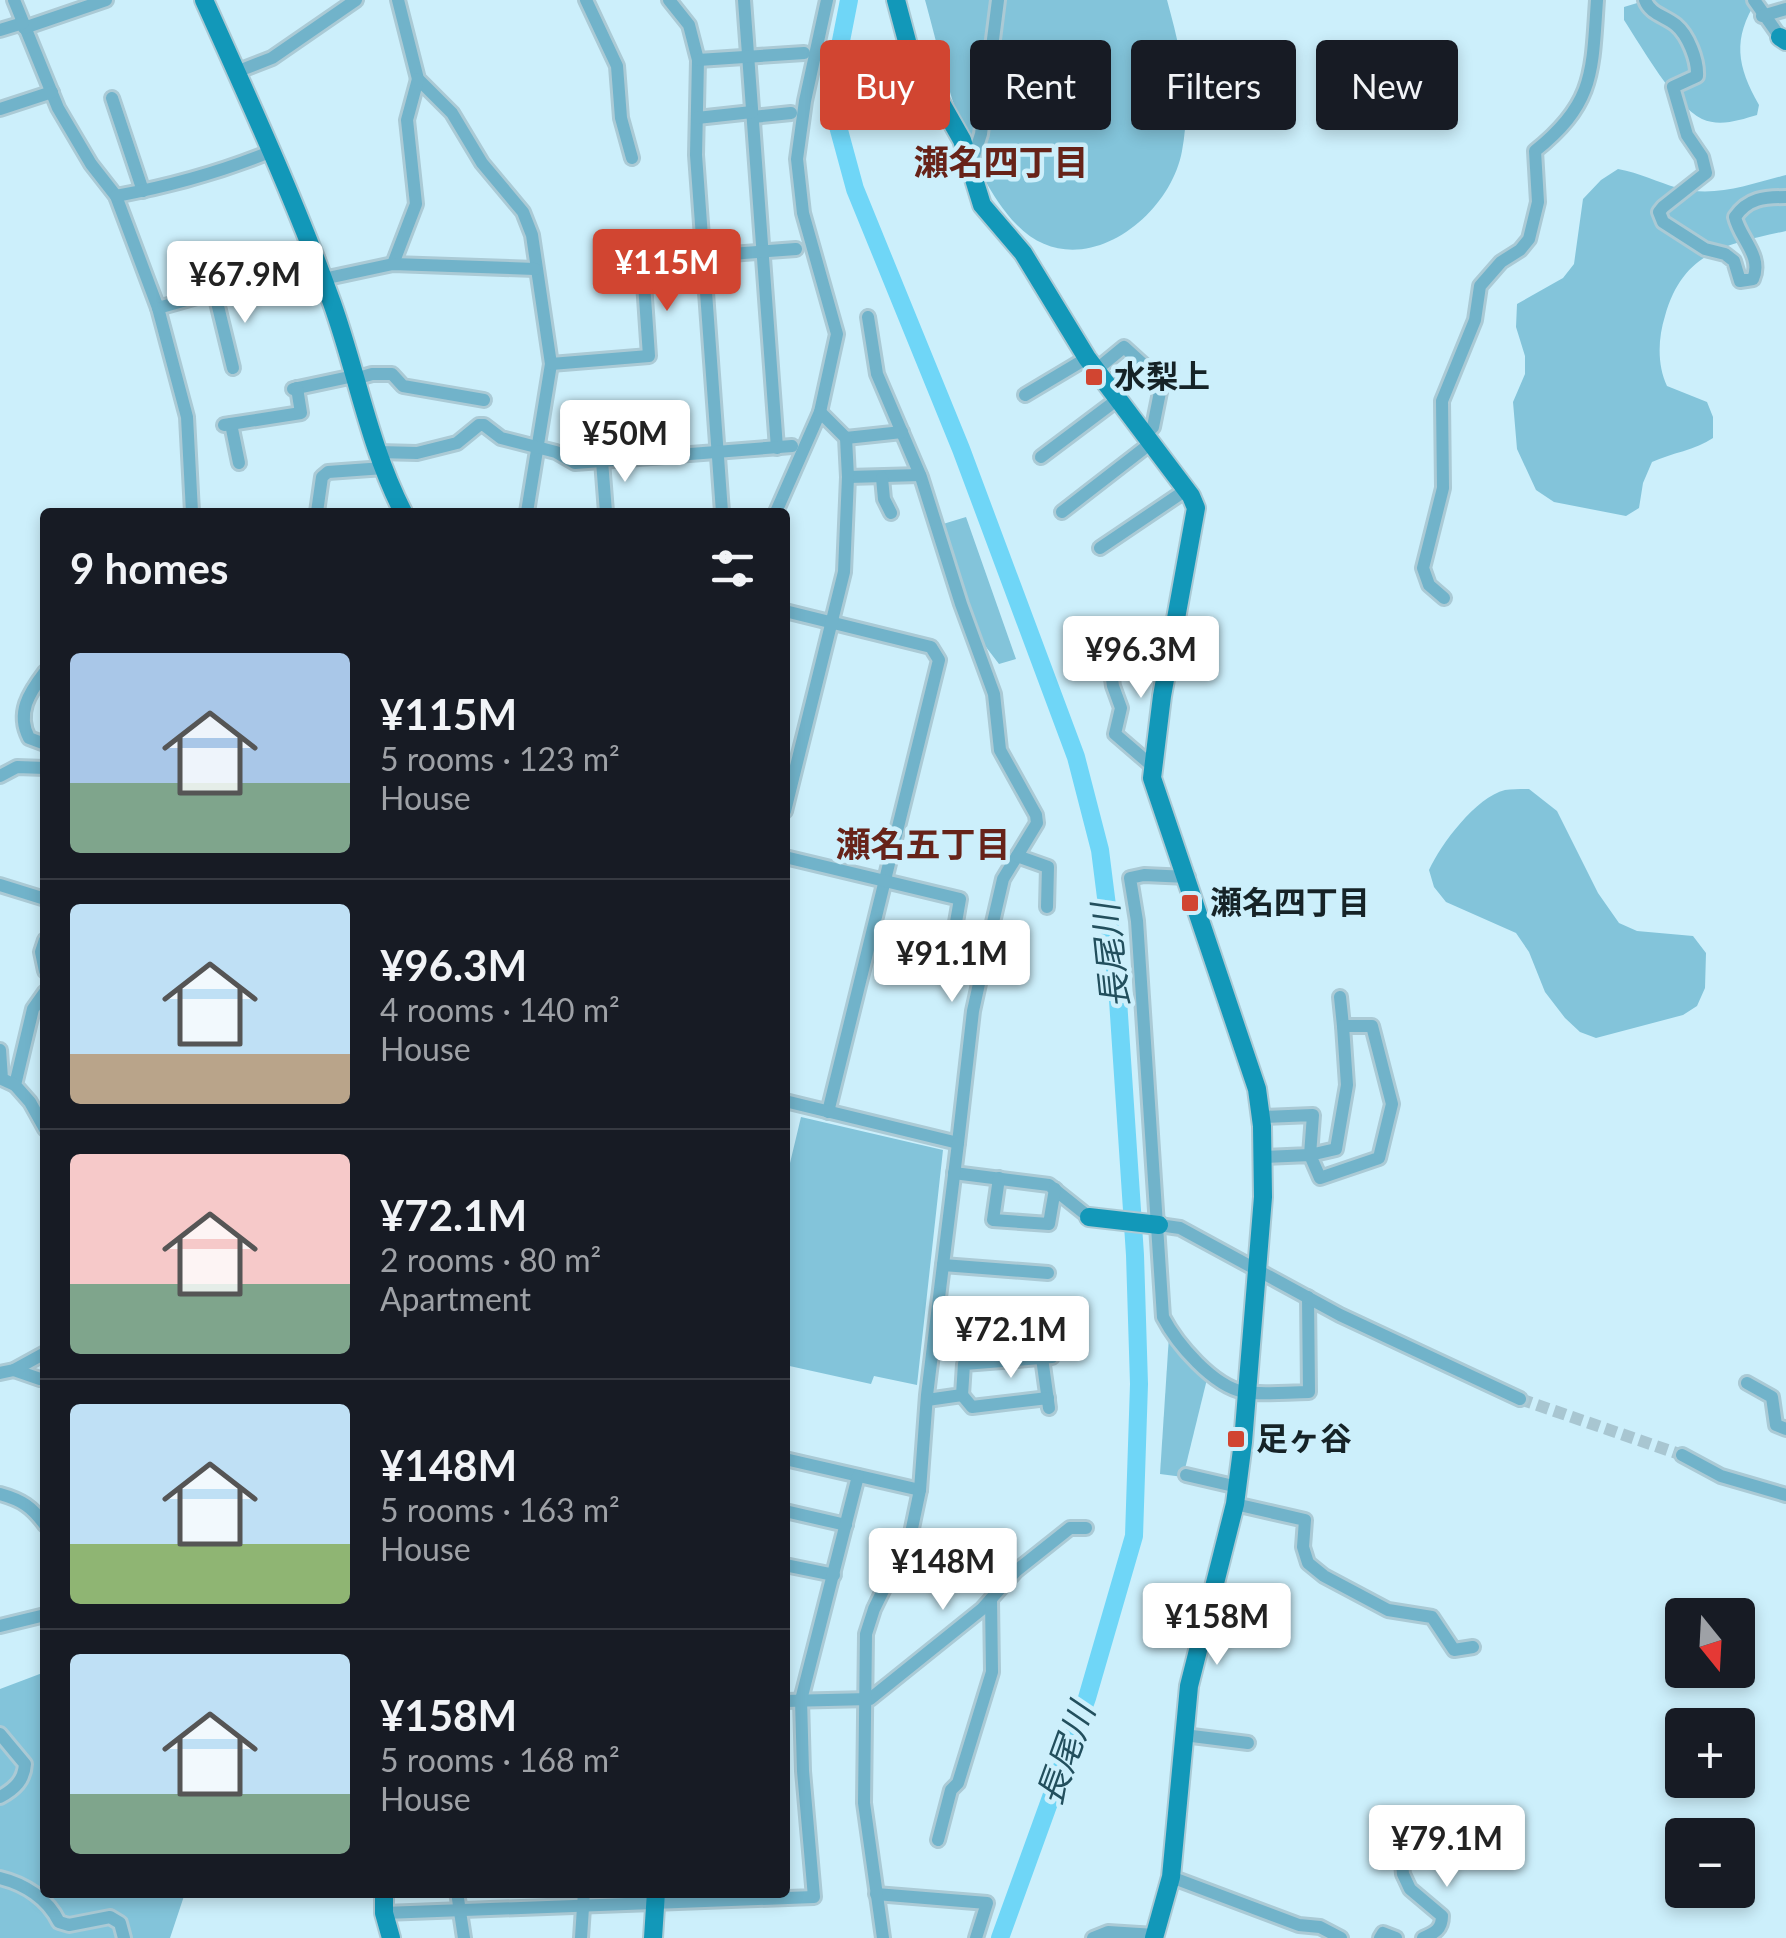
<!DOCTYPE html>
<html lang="en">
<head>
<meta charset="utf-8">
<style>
  body { margin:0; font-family:Lato,"Noto Sans JP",sans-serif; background:#20242c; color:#f1f3f6; height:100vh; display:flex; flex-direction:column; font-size:38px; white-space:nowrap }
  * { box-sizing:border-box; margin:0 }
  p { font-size:32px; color:#9ea1a6 }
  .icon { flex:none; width:55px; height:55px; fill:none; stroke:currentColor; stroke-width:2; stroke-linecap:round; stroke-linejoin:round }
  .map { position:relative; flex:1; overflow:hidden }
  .panel { position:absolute; left:40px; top:508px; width:750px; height:1390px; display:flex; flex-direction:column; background:#171b24; border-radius:10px; box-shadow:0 5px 15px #0003 }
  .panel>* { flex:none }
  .banner { position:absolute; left:820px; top:40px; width:815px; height:90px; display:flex; gap:20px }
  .needle { width:65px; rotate:162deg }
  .fabs { position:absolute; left:1665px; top:1598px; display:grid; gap:20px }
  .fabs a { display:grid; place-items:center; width:90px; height:90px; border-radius:10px; background:#171b24; box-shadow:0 5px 15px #0003; font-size:50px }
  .price { position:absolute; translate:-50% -85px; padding:0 22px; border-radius:10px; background:#fff; color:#222; font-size:32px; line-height:65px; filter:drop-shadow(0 2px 5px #0008) }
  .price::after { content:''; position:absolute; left:50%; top:60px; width:30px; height:22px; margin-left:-15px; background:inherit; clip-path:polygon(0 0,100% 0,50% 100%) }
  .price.active { background:#d14531; color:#fff }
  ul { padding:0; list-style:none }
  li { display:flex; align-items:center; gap:30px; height:250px; padding:0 30px }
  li+li { border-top:2px solid #363941 }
  li span { display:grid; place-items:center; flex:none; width:280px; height:200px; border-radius:10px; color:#555 }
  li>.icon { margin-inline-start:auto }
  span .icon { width:120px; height:120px; fill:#fffc; stroke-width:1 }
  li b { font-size:42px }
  h2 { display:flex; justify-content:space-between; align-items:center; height:120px; padding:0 30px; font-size:42px }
  .chip { padding:0 35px; border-radius:10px; background:#171b24; box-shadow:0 5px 15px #0003; font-size:35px; line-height:90px }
  .chip.active { background:#d14531; color:#fff }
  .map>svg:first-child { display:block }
  .green { fill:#83c4da }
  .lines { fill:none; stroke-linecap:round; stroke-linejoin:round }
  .river { stroke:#6fd6f7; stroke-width:18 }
  .street-tunnel { stroke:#a8c6d1; stroke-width:12; stroke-dasharray:12 6; stroke-linecap:butt }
  .street-casing { stroke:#abcad5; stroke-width:18 }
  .secondary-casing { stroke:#abcad5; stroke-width:22 }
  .street { stroke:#71b3ca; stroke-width:12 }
  .secondary { stroke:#1298b9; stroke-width:18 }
  .poi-dot { fill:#d14531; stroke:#cceffb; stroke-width:4 }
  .labels { text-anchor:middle; stroke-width:9; stroke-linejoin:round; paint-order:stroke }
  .poi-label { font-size:32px; font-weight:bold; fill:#162327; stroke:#cceffb; text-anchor:start }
  .neighbourhood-label { font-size:35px; font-weight:bold; fill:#672319; stroke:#cceffb }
  .water-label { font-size:35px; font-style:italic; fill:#224f5d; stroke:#cceffb }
</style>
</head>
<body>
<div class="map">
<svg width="1786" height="1938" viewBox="0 0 1786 1938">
  <rect width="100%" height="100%" fill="#cceffb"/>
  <!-- green -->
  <g class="green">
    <path d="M925,0H1167C1181,51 1192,98 1182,151C1169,221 1077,287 1017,225C964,169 945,72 925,0Z"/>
    <path d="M1647,0H1757C1732,39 1737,66 1759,105L1757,115C1740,120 1720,127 1702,119C1675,106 1641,46 1624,20V7Z"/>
    <path d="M1618,169C1640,173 1657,182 1678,188C1715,198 1751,184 1786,175V231C1727,244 1683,251 1665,316C1658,338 1657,365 1667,386L1707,402L1713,417V438C1696,450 1671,453 1652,462L1643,483L1639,508L1626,516L1554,502L1536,490L1517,449L1513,402L1525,374V356L1516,327L1517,304L1563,278L1574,264L1583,199L1601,180Z"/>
    <path d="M966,517L1016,659L999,664L986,647H981L943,524Z"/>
    <path d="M1529,789L1557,811L1598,893L1619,923L1637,931L1693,936L1706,953L1705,988L1697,1006L1683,1015L1596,1038L1580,1032L1565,1018L1545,992L1529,952L1516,933L1446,902L1434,887L1429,870C1441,844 1476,797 1505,790C1512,789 1521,789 1529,789Z"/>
    <path d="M801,1117L943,1150L917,1385L874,1376L871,1384L785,1365V1184Z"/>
    <path d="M1169,1336L1208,1375L1183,1477L1160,1474Z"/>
    <path d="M45,1672V1892L185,1893L170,1938H0V1689Z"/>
  </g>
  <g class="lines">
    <!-- river -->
    <path class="river" d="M849,0L830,97L855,189L961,449L1076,757L1100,850L1117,985L1135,1255L1139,1384L1134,1536L1087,1698L1000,1938"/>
    <!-- street-tunnel -->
    <path class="street-tunnel" d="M1520,1399L1682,1455"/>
    <!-- street casing -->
    <g class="street-casing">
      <g id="street">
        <path d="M14,0L58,108L91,164L116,196L158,308L317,263"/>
        <path d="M398,0L418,79L452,113L482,163L523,212L532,235L551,364L527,512"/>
        <path d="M586,0L617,66L621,118L632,158"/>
        <path d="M669,0L689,25L698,60L696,155L722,512"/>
        <path d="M744,0L777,448"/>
        <path d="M1645,0C1650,14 1665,16 1676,25C1688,35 1698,60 1697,76L1673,87L1687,135L1702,157L1706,173L1663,207L1659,212L1663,222L1705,249L1725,254L1734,261L1740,281L1753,279C1763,256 1740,239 1735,217C1748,198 1764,197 1786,197"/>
        <path d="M1754,0L1780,37"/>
        <path d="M1762,16L1786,9"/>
        <path d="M24,28L106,0"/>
        <path d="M0,30L23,23"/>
        <path d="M698,60L804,53"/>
        <path d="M236,72L272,58L356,0"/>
        <path d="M112,98L143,191"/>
        <path d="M0,109L52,92"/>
        <path d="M753,117L791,113"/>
        <path d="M697,118L752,112"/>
        <path d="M971,165L981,134L998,0"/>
        <path d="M116,196C170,186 221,172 272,151"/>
        <path d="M393,264L416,204L407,120L418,79"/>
        <path d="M323,279L393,264L535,269"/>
        <path d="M215,294L233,368"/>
        <path d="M158,308L187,417L192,512"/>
        <path d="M868,317L877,374L921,477L961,604L994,694L1000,750L1036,815L1037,823L1003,879L982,970"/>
        <path d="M551,364L649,356L642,254L704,256L796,249"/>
        <path d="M1096,370L1124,347L1146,367L1163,377L1153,427L1145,435"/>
        <path d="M355,379L372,374H392L403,386L484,400"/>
        <path d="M293,389L354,376"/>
        <path d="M1025,395L1087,358"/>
        <path d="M231,424L239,463"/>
        <path d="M224,425L301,413L297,388"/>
        <path d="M846,438L902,432"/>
        <path d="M378,452L417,453L457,443L479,425H484L501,438L556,452L575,463L792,446"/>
        <path d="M1041,457L1118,399"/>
        <path d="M602,461L606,512"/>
        <path d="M848,477L920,475"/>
        <path d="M882,478L884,499L891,513"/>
        <path d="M317,512L322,477L328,472L384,468"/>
        <path d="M776,512L820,412L837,334L803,213L797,159L805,101L827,0"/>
        <path d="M1062,512L1151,443"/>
        <path d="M1100,548L1186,490"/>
        <path d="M1444,598L1429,585L1423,568L1443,488L1442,401L1475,320L1480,286L1501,262L1520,250L1529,239L1538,202L1535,151C1595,103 1592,72 1597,0"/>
        <path d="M785,611L931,647L939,660L828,1112"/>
        <path d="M1107,644L1113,686L1121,708L1115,734L1151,765"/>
        <path d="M45,672C29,693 16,713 29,738L45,744"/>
        <path d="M0,776L17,767L45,768"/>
        <path d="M785,811L844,572L848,477L846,438L820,412"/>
        <path d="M1017,856L1048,867L1047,907"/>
        <path d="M785,857L960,899L950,957L952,963L982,970L973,1011L958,1143L785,1101"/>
        <path d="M1188,877L1144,875L1130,878L1137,921L1163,1317C1177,1344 1213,1386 1244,1392C1264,1395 1288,1392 1309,1392L1308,1297"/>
        <path d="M0,885L45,899"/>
        <path d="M45,940L41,952L45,971"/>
        <path d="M45,992L33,1009L15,1085L30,1102L45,1129"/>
        <path d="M1340,997L1343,1026"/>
        <path d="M0,1050L2,1079L15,1085"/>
        <path d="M1261,1117L1313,1115L1310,1155L1336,1149L1347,1085L1343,1026H1372L1392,1104L1379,1158L1320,1178L1310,1155L1263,1157"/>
        <path d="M954,1173L1049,1185L1089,1217"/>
        <path d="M999,1178L993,1220L1049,1224L1055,1189"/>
        <path d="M1159,1225L1180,1228L1340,1315L1520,1399"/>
        <path d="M943,1265L1048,1273"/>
        <path d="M1042,1358L1049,1408"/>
        <path d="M14,1370L40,1379L45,1377"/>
        <path d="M0,1373L14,1370L45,1353"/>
        <path d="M1747,1383L1772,1397L1776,1425L1786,1429"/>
        <path d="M962,1395L972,1407L1048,1398"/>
        <path d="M927,1400L962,1395L964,1364L1052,1357"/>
        <path d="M1682,1455L1721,1476L1786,1495"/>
        <path d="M785,1459L920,1490"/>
        <path d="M1186,1475L1238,1487"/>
        <path d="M0,1494C22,1500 32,1507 45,1525"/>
        <path d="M1235,1504L1305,1520L1303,1547L1308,1563L1324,1576L1388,1610L1432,1617L1454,1650L1473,1647"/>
        <path d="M785,1511L846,1525"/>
        <path d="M785,1565L834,1575"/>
        <path d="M0,1626L45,1615"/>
        <path d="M785,1701L870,1699L982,1609L1016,1571L1070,1528H1086"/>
        <path d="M0,1734L25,1764C24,1780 15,1789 0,1797"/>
        <path d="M1184,1735L1248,1743"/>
        <path d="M1390,1833L1400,1842L1403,1874L1410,1889L1442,1916C1442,1929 1435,1933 1423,1938"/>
        <path d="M938,1840L951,1790L958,1783L992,1672L991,1599"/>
        <path d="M1171,1877L1299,1925L1320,1927L1341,1938"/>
        <path d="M0,1878C25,1884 48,1899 59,1922L69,1925L110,1917L120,1923L124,1938"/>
        <path d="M457,1892L464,1938"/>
        <path d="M876,1894L987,1903L976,1938"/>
        <path d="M384,1913L814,1897L803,1771L801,1700L858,1476"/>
        <path d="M581,1938L584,1892"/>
        <path d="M883,1938L864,1803L866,1634L874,1609L911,1533L920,1490L927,1395L958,1143"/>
        <path d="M1093,1938L1108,1932L1155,1935"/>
        <path d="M1380,1938L1383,1933L1396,1938"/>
      </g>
    </g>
    <!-- secondary casing -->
    <g class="secondary-casing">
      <g id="secondary">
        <path d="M204,0C249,100 295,200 332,303C357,373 369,446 403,512"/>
        <path d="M896,0L908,45L962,140L982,205L1023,253L1087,358L1191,496L1196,508L1162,696L1152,778L1257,1089L1262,1126L1263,1197L1243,1442L1235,1504L1189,1686L1171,1877L1154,1938"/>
        <path d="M1780,37L1786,41"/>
        <path d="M1089,1217L1159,1225"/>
        <path d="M384,1892V1913L391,1938"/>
        <path d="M653,1938L656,1892"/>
      </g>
    </g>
    <!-- street -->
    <use href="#street" class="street"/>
    <!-- secondary -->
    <use href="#secondary" class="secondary"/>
  </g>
  <!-- markers -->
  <g class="poi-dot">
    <rect x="1084" y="367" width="20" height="20" rx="5"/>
    <rect x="1180" y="893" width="20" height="20" rx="5"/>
    <rect x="1226" y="1429" width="20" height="20" rx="5"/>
  </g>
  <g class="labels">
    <!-- poi labels -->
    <g class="poi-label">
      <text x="1114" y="388">水梨上</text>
      <text x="1210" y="914">瀬名四丁目</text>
      <text x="1256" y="1450">足ヶ谷</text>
    </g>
    <!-- neighbourhood labels -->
    <g class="neighbourhood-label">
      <text x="1001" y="175">瀬名四丁目</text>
      <text x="923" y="857">瀬名五丁目</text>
    </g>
    <!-- water labels -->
    <g class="water-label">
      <text transform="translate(1111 956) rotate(-96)" y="12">長尾川</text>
      <text transform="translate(1066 1754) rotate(-70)" y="12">長尾川</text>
    </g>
  </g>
</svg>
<div class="fabs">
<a><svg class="needle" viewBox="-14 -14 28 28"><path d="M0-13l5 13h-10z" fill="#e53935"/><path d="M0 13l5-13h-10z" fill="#9ea1a6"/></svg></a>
<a>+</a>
<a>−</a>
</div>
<b class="price active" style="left:667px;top:314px">¥115M</b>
<b class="price" style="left:245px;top:326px">¥67.9M</b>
<b class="price" style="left:625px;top:485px">¥50M</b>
<b class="price" style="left:1141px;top:701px">¥96.3M</b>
<b class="price" style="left:952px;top:1005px">¥91.1M</b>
<b class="price" style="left:1011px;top:1381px">¥72.1M</b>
<b class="price" style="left:943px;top:1613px">¥148M</b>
<b class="price" style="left:1217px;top:1668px">¥158M</b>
<b class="price" style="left:1447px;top:1890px">¥79.1M</b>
<div class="banner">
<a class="chip active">Buy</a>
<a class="chip">Rent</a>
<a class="chip">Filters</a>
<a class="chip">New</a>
</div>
<section class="panel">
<h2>9 homes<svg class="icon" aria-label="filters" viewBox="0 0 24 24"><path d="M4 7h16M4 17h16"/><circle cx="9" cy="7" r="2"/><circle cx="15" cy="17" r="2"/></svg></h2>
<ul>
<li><span style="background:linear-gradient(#a9c7e8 65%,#7fa58c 0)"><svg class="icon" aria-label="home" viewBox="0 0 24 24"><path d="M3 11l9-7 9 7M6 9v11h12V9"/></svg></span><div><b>¥115M</b><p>5 rooms · 123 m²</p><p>House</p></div></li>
<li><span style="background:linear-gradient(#bfe0f5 75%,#b9a48a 0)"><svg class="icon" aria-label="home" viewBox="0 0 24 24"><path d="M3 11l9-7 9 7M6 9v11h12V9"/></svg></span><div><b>¥96.3M</b><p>4 rooms · 140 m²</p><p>House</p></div></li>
<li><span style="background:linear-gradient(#f6c9c9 65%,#7fa58c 0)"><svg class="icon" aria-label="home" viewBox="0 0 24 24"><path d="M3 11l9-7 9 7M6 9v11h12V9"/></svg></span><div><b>¥72.1M</b><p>2 rooms · 80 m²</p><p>Apartment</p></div></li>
<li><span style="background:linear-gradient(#bfe0f5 70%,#8fb573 0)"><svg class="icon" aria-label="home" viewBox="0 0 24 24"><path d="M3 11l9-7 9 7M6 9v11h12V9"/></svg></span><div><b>¥148M</b><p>5 rooms · 163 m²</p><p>House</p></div></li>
<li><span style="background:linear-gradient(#bfe0f5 70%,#7fa58c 0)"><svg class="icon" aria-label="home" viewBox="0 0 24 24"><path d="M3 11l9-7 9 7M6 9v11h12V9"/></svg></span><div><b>¥158M</b><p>5 rooms · 168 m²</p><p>House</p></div></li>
</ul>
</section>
</div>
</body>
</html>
